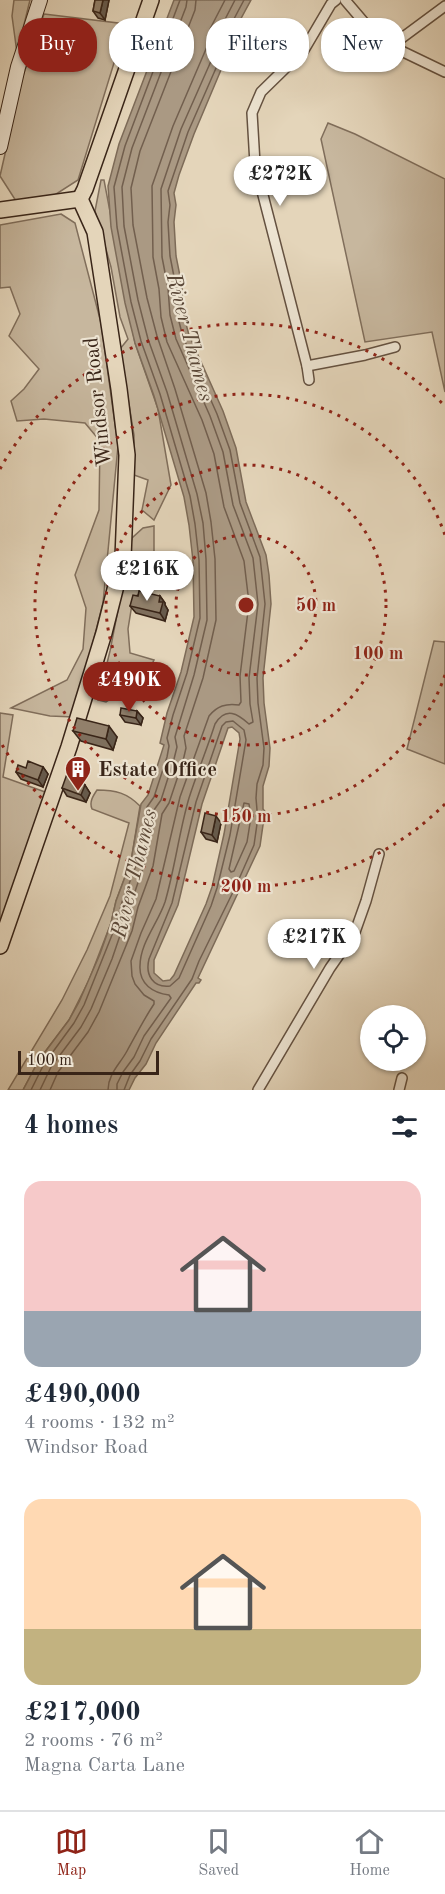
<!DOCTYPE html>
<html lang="en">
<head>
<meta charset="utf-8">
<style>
  body { margin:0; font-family:"Old Standard TT",serif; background:#f6f6f7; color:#1f2937; height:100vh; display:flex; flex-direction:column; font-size:22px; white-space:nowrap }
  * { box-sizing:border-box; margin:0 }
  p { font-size:20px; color:#747a83 }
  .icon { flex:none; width:33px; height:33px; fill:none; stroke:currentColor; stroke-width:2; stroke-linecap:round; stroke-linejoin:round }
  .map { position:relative; height:1090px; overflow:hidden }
  .side { display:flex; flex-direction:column; background:#fff; flex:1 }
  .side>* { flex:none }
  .hud { position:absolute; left:18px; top:18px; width:410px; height:54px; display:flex; gap:12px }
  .controls { position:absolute; left:360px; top:1005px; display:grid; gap:12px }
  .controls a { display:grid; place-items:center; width:66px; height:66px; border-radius:50%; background:#fff; box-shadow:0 2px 4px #0004; font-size:30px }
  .scale { position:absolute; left:18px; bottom:15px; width:141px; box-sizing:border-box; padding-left:6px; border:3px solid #392518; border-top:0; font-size:16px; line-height:21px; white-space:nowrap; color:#392518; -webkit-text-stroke:4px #ede4d2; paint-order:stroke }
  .price { position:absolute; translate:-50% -51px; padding:0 14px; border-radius:21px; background:#fff; color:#222; font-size:20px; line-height:39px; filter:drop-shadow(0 2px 3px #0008) }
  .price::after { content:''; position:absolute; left:50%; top:36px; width:18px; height:14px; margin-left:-9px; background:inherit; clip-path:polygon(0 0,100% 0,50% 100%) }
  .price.current { background:#8f2418; color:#fff }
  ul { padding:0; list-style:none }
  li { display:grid; align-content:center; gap:12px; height:318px; padding:0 24px }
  li span { display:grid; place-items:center; height:186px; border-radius:18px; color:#555 }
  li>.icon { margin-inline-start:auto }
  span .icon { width:108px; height:108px; fill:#fffc; stroke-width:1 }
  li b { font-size:26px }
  h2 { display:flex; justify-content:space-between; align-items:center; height:72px; padding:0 24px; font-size:26px }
  .tag { padding:0 21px; border-radius:24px; background:#fff; box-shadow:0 2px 4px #0004; font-size:21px; line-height:54px }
  .tag.current { background:#8f2418; color:#fff }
  .tab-bar { display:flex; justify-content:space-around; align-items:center; height:84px; border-top:2px solid #e0e1e3; background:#fff; font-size:16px; color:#747a83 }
  .tab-bar a { display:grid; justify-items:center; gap:3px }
  .tab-bar .current { color:#8f2418 }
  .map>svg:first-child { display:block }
  .green { fill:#c7b79e; stroke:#806e5b; stroke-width:1.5 }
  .water { fill:#aa9983; stroke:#7d6b58; stroke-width:1.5; fill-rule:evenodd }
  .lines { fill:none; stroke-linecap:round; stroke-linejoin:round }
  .shore { stroke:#725f4e; stroke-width:1.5 }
  .street-casing { stroke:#645140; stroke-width:12 }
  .secondary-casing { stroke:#392518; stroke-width:16 }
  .primary-casing { stroke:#392518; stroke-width:18 }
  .street { stroke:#ede4d2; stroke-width:9 }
  .secondary { stroke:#ede4d2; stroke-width:14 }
  .primary { stroke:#e4d5ba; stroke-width:15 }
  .wall { fill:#7e6f5d; stroke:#392518; stroke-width:1.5 }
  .shaded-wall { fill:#665a4c; stroke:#392518; stroke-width:1.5 }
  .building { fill:#92816c; stroke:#392518; stroke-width:1.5 }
  .ring { fill:none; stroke:#8f2418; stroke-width:3; stroke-dasharray:3 6 }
  .labels { text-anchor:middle; stroke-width:4.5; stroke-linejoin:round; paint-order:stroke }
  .street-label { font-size:21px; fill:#392518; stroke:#ede4d2 }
  .poi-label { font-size:21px; font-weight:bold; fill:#392518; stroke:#ede4d2; text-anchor:start }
  .water-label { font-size:22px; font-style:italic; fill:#5b4838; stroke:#ede4d2 }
  .centre { fill:#8f2418; stroke:#ede4d2; stroke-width:3 }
  .ring-label { font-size:18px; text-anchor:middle; font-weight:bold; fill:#8f2418; stroke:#ede4d2; stroke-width:4.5; stroke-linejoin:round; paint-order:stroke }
</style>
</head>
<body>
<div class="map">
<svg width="445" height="1090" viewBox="0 0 445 1090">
  <rect width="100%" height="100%" fill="#e4d5ba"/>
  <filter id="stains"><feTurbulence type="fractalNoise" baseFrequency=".00333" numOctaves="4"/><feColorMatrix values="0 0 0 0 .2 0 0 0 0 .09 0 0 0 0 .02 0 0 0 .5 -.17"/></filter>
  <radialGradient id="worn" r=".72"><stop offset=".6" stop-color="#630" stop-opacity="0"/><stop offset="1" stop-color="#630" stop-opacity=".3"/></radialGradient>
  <!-- green -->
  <g class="green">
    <path d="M14,0H30L17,53L12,16Z"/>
    <path d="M44,14L126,24L78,180L50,198L16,201L0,176L22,79Z"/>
    <path d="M328,123L355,134L445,179V392L432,332L365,342L321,139Z"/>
    <path d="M101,180H104L135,343L158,409L171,485L154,520L142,510L148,480L134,475V435L120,349L128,339L120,317L111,267L95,211Z"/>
    <path d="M61,214L75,223L101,323L118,446L103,603L74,717L50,716L11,708L67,680L83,649L86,608L75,575L99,510L100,441L85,423L44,419L17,421L11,401L24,389L39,369L9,336L20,314L10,287L0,288V225Z"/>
    <path d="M154,526V563L146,589L133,598L128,629L130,653L154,660L136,696L112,698L106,702L98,700L110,651L132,538L143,528Z"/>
    <path d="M434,641L445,642V764L407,749Z"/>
    <path d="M0,713L13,715L3,777L48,793L0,931Z"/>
    <path d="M97,790C116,790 127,793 140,806L131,861L116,901L111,923L89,980L69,1020L39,1060L23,1090H8L62,1000L87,950L110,896L129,823L92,809C89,802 93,796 97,790Z"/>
  </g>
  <!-- water -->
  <path class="water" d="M174,0H251L231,37L234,39L194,134L179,175L174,193L176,205L174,222L176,256L182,286L183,313L189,335L223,411L236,448L246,502L266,555L269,575L271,604L263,678L264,703L270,748L269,766L263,786V809L268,815L263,825L260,846L198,978L201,980L199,983H196L156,1043L146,1064L135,1078L129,1090H23L39,1060L69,1020L79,1002L100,954L111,923L116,901L131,861L141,804L148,795L164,745L160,743L167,713L181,672L194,617L193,561L189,525L184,497L154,396L135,343L125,303L111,227L108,186L119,144ZM232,727L239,733L240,739L224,834L212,887L206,904L174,975L170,980L163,981L154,973V960L178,905L202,804L228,728Z"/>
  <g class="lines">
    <!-- shore -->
    <g class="shore">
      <path d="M233,721L244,730L246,740L230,835L217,888L211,906L179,978L170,986C153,988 145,975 149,959L172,903L196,802L222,726L226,722Z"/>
      <path d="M244,803L249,804L251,817L247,842L234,871L231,872L229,869Z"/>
      <path d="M31,1090L44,1064L74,1023L84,1005L116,925L122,902L137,863L147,807L154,797L167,757L169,746L167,738L173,715L187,673L200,618L199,560L195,524L190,496L160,394L141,341L131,302L117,227L114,187L125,146L180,0"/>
      <path d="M40,1090L51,1067L81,1027L91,1009L112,959L144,865L154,810L161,800L174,759L177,747L175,737L194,675L207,620L206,559L203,523L197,494L167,392L148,339L138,300L124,226L122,187L132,148L186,7L187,0"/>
      <path d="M50,1090L58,1072L88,1032L99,1012L132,931L138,907L153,866L162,814L169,803L183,761L186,748L184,736L203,678L216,620L215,559L211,522L206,493L175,389L157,336L147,298L133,225L131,188L140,151L195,10L196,0"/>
      <path d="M108,1090C108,1074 120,1064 127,1051C136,1035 144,1019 154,1004V1001L144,995L135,984L132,976L131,961L141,933L156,899L180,797L209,716C217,706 226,703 239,705L241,702L240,676L249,603L244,561L224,507L214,454L202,420L167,342L161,317L159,289L153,257L152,186L173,126L209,42L210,29L225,0"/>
      <path d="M117,1090V1084L123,1072L134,1057L144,1036L171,998L169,995C153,993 139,984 140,966C140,943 158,923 165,902C175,868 179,832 189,798C197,773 207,749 215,724C226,706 238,714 249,724L253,722L250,704L249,678L258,604L253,558L233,505L223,452L210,416L176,339L170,315L168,288L162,257L161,189L181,129L219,43V31L235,0"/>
      <path d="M124,1090L130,1075L140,1061L151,1039L192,979L199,961L235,888L254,845L257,824L260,817L257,810L256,798L257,784L263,765L264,748L258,703L257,678L265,604L260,557L240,503L230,450L217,414L183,337L177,314L176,287L170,256L168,222L170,205L168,191L188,132L227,43L226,34L244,0"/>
    </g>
    <!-- street casing -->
    <g class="street-casing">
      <g id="street">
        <path d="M336,0L331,4L304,50L261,92L252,113L255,164L307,366L365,355L395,347"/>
        <path d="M345,0L374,34L391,46L445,72"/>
        <path d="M391,46L445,6"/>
        <path d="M307,366L309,380"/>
        <path d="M258,1090L330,968L355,932L366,901L379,854"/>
        <path d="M399,1090L402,1078"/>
      </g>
    </g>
    <!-- secondary casing -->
    <g class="secondary-casing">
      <path id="secondary" d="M0,147L18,67L40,0"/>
    </g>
    <!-- primary casing -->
    <g class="primary-casing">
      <g id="primary">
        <path d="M80,199L85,189L151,0"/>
        <path d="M0,210L80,199"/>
        <path d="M0,946L69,747L104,633L123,558L127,455L119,389L95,232L80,199"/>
      </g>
    </g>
    <!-- street -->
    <use href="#street" class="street"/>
    <!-- secondary -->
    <use href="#secondary" class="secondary"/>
    <!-- primary -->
    <use href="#primary" class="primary"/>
  </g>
  <!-- wall -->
  <g class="wall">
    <path d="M95,0H109L105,20L98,18L93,11Z"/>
    <path d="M138,596H160L165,603V605L168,610L165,621L136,613L130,606Z"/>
    <path d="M137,711L143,718L141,725L125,722L120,715Z"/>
    <path d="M73,731L117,737L113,750L81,741Z"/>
    <path d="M43,767L48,774L43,787L21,779L16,772L26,768Z"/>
    <path d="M81,779L90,793L86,802L67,796L62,788Z"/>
    <path d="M221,823L217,842L206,839L201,832Z"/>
  </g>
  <!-- shaded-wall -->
  <g class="shaded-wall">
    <path d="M103,0H109L105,20L100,13Z"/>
    <path d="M160,596L165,603V605L168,610L165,621L160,613L159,602Z"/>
    <path d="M137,711L143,718L141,725L136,718Z"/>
    <path d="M109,726L117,737L113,750L106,739Z"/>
    <path d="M43,767L48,774L43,787L38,780Z"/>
    <path d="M81,779L90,793L86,802L81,795L79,783Z"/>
    <path d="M216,816L221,823L217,842L212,835Z"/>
  </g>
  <!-- building -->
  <g class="building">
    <path d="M95,0H103L100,13L93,11Z"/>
    <path d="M139,591L160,596L159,602H163L160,613L130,606L133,595L138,596Z"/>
    <path d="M121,708L137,711L136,718L120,715Z"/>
    <path d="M77,718L109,726L106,739L73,731Z"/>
    <path d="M28,761L43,767L38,780L16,772L18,765L26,768Z"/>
    <path d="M67,774L81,779L79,783L85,785L81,795L62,788Z"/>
    <path d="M205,813L216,816L212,835L201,832Z"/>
  </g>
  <!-- distance rings -->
  <g class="ring">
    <circle cx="246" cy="605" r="70"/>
    <circle cx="246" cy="605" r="140"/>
    <path d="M445 675A211 211 0 1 1 445 535"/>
    <path d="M445 804A281 281 0 0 1 0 741M0 469A281 281 0 0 1 445 406"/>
  </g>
  <!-- icons -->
  <defs>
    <g id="building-pin" transform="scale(1.35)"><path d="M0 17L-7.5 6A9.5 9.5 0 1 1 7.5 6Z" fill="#8f2418" stroke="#ede4d2"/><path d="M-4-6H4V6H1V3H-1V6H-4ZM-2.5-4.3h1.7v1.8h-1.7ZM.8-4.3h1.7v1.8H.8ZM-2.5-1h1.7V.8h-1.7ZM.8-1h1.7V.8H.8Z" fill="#fff"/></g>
  </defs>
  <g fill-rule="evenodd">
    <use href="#building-pin" x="78" y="769"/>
  </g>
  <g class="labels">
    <!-- street labels -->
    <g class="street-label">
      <text transform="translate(97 402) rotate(-96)" y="7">Windsor Road</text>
    </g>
    <!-- poi labels -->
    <g class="poi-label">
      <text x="98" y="776">Estate Office</text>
    </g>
    <!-- water labels -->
    <g class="water-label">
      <text transform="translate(191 337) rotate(75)" y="8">River Thames</text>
      <text transform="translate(133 873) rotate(-76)" y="8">River Thames</text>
    </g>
  </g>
  <circle cx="246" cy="605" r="9" class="centre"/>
  <g class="ring-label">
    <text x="316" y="611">50 m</text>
    <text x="378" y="659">100 m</text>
    <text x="246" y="822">150 m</text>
    <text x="246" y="892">200 m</text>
  </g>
  <rect width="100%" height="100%" filter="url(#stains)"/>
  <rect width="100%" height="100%" fill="url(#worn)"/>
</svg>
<div class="controls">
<a><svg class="icon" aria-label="locate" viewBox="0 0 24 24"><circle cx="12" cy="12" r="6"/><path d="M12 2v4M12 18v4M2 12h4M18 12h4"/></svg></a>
</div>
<div class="scale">100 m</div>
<b class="price" style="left:280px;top:207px">£272K</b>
<b class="price" style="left:147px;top:602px">£216K</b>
<b class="price current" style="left:129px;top:713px">£490K</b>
<b class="price" style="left:314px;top:970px">£217K</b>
<div class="hud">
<a class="tag current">Buy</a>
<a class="tag">Rent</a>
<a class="tag">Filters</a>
<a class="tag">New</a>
</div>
</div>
<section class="side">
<h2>4 homes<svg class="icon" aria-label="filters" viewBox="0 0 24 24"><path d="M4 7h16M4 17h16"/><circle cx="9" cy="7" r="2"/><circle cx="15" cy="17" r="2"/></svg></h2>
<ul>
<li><span style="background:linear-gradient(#f6c9c9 70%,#9aa5b1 0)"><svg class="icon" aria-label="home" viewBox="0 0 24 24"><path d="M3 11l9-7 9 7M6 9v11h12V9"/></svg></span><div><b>£490,000</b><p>4 rooms · 132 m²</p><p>Windsor Road</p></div></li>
<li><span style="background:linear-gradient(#ffd9b3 70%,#c2b280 0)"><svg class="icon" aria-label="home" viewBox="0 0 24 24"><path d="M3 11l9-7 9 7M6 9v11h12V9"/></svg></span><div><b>£217,000</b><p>2 rooms · 76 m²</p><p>Magna Carta Lane</p></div></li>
</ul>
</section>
<nav class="tab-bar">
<a class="current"><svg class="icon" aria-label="map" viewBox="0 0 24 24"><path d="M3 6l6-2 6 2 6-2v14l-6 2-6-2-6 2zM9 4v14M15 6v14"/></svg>Map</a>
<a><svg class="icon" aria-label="saved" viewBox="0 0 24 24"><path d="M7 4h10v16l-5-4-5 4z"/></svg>Saved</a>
<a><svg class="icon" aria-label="home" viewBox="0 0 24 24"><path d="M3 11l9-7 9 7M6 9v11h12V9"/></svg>Home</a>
</nav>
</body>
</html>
